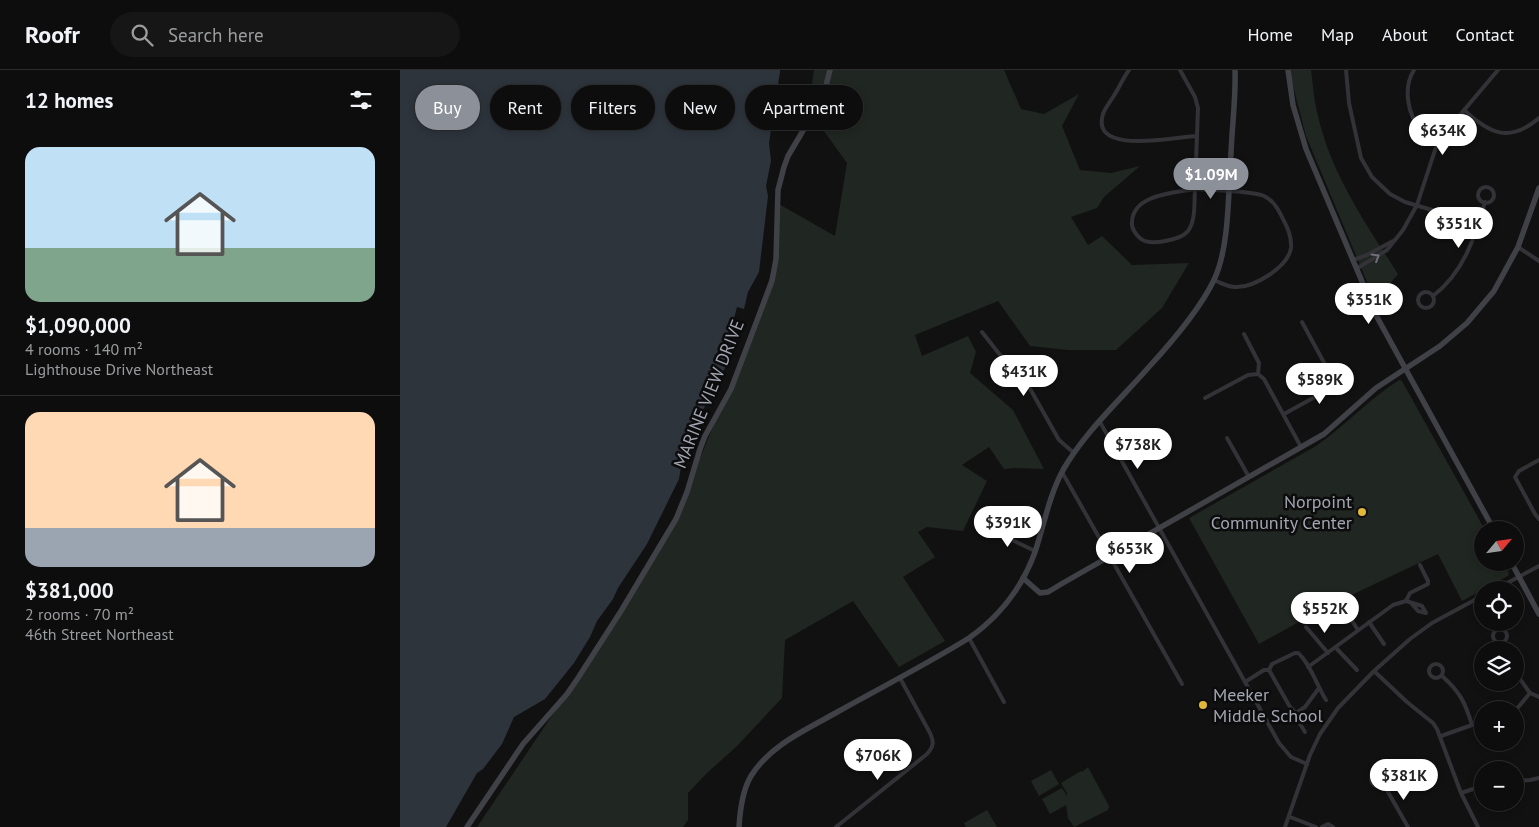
<!DOCTYPE html>
<html lang="en">
<head>
<meta charset="utf-8">
<style>
  body { margin:0; font-family:"PT Sans",sans-serif; background:#161617; color:#f1f3f6; height:100vh; display:flex; flex-direction:column; font-size:19px; white-space:nowrap }
  * { box-sizing:border-box; margin:0 }
  p { font-size:16px; color:#9a9c9e }
  .icon { flex:none; width:28px; height:28px; fill:none; stroke:currentColor; stroke-width:2; stroke-linecap:round; stroke-linejoin:round }
  .map { position:relative; flex:1; overflow:hidden }
  .side { display:flex; flex-direction:column; background:#0d0d0e; width:400px }
  .side>* { flex:none }
  .banner { position:absolute; left:15px; top:15px; width:475px; height:45px; display:flex; gap:10px }
  .needle { width:32px; rotate:61deg }
  .controls { position:absolute; left:1074px; top:451px; display:grid; gap:10px }
  .controls a { display:grid; place-items:center; width:50px; height:50px; border-radius:50%; background:#0d0d0e; box-shadow:0 2px 8px #0003,0 0 0 1px #2d2d2e; font-size:25px }
  .price { position:absolute; translate:-50% -42px; padding:0 11px; border-radius:18px; background:#fff; color:#222; font-size:16px; line-height:32px; filter:drop-shadow(0 1px 2px #0008) }
  .price::after { content:''; position:absolute; left:50%; top:30px; width:15px; height:11px; margin-left:-8px; background:inherit; clip-path:polygon(0 0,100% 0,50% 100%) }
  .price.current { background:#8c9099; color:#fff }
  ul { padding:0; list-style:none }
  li { display:grid; align-content:center; gap:10px; height:265px; padding:0 25px }
  li+li { border-top:1px solid #2d2d2e }
  li span { display:grid; place-items:center; height:155px; border-radius:15px; color:#555 }
  li>.icon { margin-inline-start:auto }
  span .icon { width:90px; height:90px; fill:#fffc; stroke-width:1 }
  li b { font-size:21px }
  h2 { display:flex; justify-content:space-between; align-items:center; height:60px; padding:0 25px; font-size:21px }
  .tag { padding:0 18px; border-radius:22px; background:#0d0d0e; box-shadow:0 2px 8px #0003,0 0 0 1px #2d2d2e; font-size:18px; line-height:45px }
  .tag.current { background:#8c9099; color:#fff }
  header { display:flex; align-items:center; gap:30px; box-sizing:border-box; height:70px; padding:0 25px; background:#0d0d0e; border-bottom:1px solid #2d2d2e }
  header strong { font-size:24px }
  nav { display:flex; gap:28px; margin-inline-start:auto; font-size:18px }
  .search { width:350px; height:45px; background:#161617; display:flex; align-items:center; gap:12px; box-sizing:border-box; padding:0 18px; border-radius:28px; color:#9a9c9e; font-size:19px }
  main { display:flex; flex:1; min-height:0 }
  .map>svg:first-child { display:block }
  .green { fill:#202621 }
  .water { fill:#2d343c }
  .lines { fill:none; stroke-linecap:round; stroke-linejoin:round }
  .street { stroke:#323237; stroke-width:4 }
  .secondary { stroke:#404147; stroke-width:5.5 }
  .oneway { stroke:#70727b }
  .poi-dot { fill:#e2b839; stroke:#0c0c0d; stroke-width:2 }
  .labels { text-anchor:middle; stroke-width:5; stroke-linejoin:round; paint-order:stroke }
  .street-label { font-size:18px; fill:#a3a6b2; stroke:#0c0c0d }
  .poi-label { font-size:18px; fill:#a3a6b2; stroke:#0c0c0d; text-anchor:end }
</style>
</head>
<body>
<header>
<strong>Roofr</strong>
<div class="search"><svg class="icon" aria-label="search" viewBox="0 0 24 24"><circle cx="10" cy="10" r="6"/><path d="M15 15l6 6"/></svg>Search here</div>
<nav><a>Home</a><a>Map</a><a>About</a><a>Contact</a></nav>
</header>
<main>
<section class="side">
<h2>12 homes<svg class="icon" aria-label="filters" viewBox="0 0 24 24"><path d="M4 7h16M4 17h16"/><circle cx="9" cy="7" r="2"/><circle cx="15" cy="17" r="2"/></svg></h2>
<ul>
<li><span style="background:linear-gradient(#bfe0f5 65%,#7fa58c 0)"><svg class="icon" aria-label="home" viewBox="0 0 24 24"><path d="M3 11l9-7 9 7M6 9v11h12V9"/></svg></span><div><b>$1,090,000</b><p>4 rooms · 140 m²</p><p>Lighthouse Drive Northeast</p></div></li>
<li><span style="background:linear-gradient(#ffd9b3 75%,#9aa5b1 0)"><svg class="icon" aria-label="home" viewBox="0 0 24 24"><path d="M3 11l9-7 9 7M6 9v11h12V9"/></svg></span><div><b>$381,000</b><p>2 rooms · 70 m²</p><p>46th Street Northeast</p></div></li>
</ul>
</section>
<div class="map">
<svg width="1139" height="757" viewBox="0 0 1139 757">
  <rect width="100%" height="100%" fill="#111112"/>
  <!-- green -->
  <g class="green">
    <path d="M414,0H604L621,39L644,44L679,24L662,56L680,100L711,103L740,96L704,127L697,138L671,147L688,175L702,166L732,195L789,193L762,238L716,280H668L630,276L598,231L515,265L522,286L568,266L576,282L570,303L613,340L644,399L615,398L604,399L589,377L562,395L587,411L563,461L527,457L518,462L535,487L503,507L545,571L499,597L453,531L385,570L382,628L337,676L306,704L288,723V750L283,757H77L190,589L270,461L345,279L376,189L377,133L435,166L447,93L408,39Z"/>
    <path d="M889,0H911C913,15 914,31 918,46C931,104 966,154 998,204L975,231L906,66Z"/>
    <path d="M999,310L1002,311L1085,460H1082V492L1103,493L1109,503L1108,506L1062,531L1038,484L926,537L859,574L789,448L916,376C946,355 969,329 999,310Z"/>
    <path d="M688,697L709,736L708,740L674,757L668,748L666,735L650,744L642,729L662,718L667,726V723L661,713L681,701L682,702Z"/>
    <path d="M651,700L659,714L639,726L631,711Z"/>
    <path d="M587,740L597,757H566L564,753Z"/>
  </g>
  <!-- water -->
  <path class="water" d="M0,0H380V2L369,73L371,91L366,116L368,126L359,202L348,222L344,239L337,237L329,267L333,269L332,278L327,294L292,361L283,385L279,409L247,474L218,518L213,529L197,551L190,567L174,593L145,629L114,647L102,674L83,699L77,703L46,757H0Z"/>
  <g class="lines">
    <!-- street -->
    <g class="street">
      <path d="M729,0C723,8 719,18 713,27C710,32 705,38 703,44C690,87 778,66 797,66"/>
      <path d="M780,0L795,27L798,38L795,119C814,121 848,120 864,126C874,131 878,139 883,149C888,158 892,167 891,178C888,197 854,218 835,217C827,217 821,213 814,210"/>
      <path d="M946,0L949,33L961,88L972,107L990,124L1005,132L1079,154"/>
      <path d="M1014,0C1003,17 1007,46 1022,60C1027,64 1033,67 1038,71"/>
      <path d="M1064,40C1089,63 1109,74 1139,48"/>
      <circle cx="1086" cy="125" r="8"/>
      <path d="M795,119C794,132 796,150 788,161C781,170 750,176 741,169C736,165 731,158 732,152C733,124 775,123 795,119Z"/>
      <path d="M1118,177L1139,191"/>
      <path d="M953,190L967,185L993,171"/>
      <path d="M956,199L987,180L1003,160L1017,135L1038,71L1098,0"/>
      <circle cx="1026" cy="230" r="8"/>
      <path d="M1033,226C1063,203 1075,168 1085,132"/>
      <path d="M582,262L604,290L624,308L659,370L674,383"/>
      <path d="M844,264L859,293L858,304"/>
      <path d="M858,304L864,309L901,377"/>
      <path d="M805,328L848,305L858,304"/>
      <path d="M884,344L924,322L930,312L928,300L902,252"/>
      <path d="M700,352L879,673L891,687L907,694"/>
      <path d="M827,368L849,407"/>
      <path d="M1139,390L1119,401L1115,407L1135,444L1139,449"/>
      <path d="M662,402L782,614"/>
      <path d="M595,456L608,468L635,481"/>
      <path d="M1094,520L1139,496"/>
      <path d="M1006,531L1010,523L1028,514V511L1020,495"/>
      <path d="M943,537L958,560"/>
      <path d="M969,552L984,574"/>
      <path d="M906,557L928,583"/>
      <circle cx="1100" cy="566" r="7"/>
      <path d="M569,568L604,632"/>
      <path d="M936,578L957,600"/>
      <circle cx="1036" cy="601" r="7"/>
      <path d="M908,597L993,535L1006,531L1022,536L1026,543L1018,541L1012,534"/>
      <path d="M869,600L872,594L895,583H898C910,593 917,616 926,630"/>
      <path d="M869,600L890,637L896,643L905,637L919,618"/>
      <path d="M974,601L1007,632L1033,653L1037,659L1061,723L1078,757"/>
      <path d="M1115,602L1130,623L1139,627"/>
      <path d="M1042,606C1060,622 1065,632 1072,655"/>
      <path d="M845,612L864,600H869"/>
      <path d="M1115,641L1130,623"/>
      <path d="M896,643L897,649L905,662"/>
      <path d="M1041,666L1072,655H1082"/>
      <circle cx="979" cy="709" r="8"/>
      <path d="M1115,711L1130,710L1139,708"/>
      <path d="M984,715L1008,757"/>
      <path d="M1061,723L1082,716"/>
      <path d="M890,747L916,757"/>
      <path d="M436,757L527,684C534,676 534,672 530,663L500,608"/>
      <path d="M885,757L910,685L920,664L938,638L974,601L1010,569L1032,553L1082,526"/>
      <path d="M922,757L928,754L933,757"/>
    </g>
    <!-- secondary -->
    <g class="secondary">
      <path d="M888,0L893,35L906,79L977,247L1094,460"/>
      <path d="M1111,492L1139,544"/>
      <path d="M623,508L640,523L648,522L663,513L924,364L976,318L1040,276L1067,253L1094,221L1118,177L1139,118"/>
      <path d="M67,757L123,674L167,624L178,608L221,541L276,449L287,422L300,379L305,366L331,319L372,211L376,189L378,120L384,97L388,86L423,27L430,0"/>
      <path d="M339,757C340,740 342,721 351,706C371,674 408,659 439,641C482,617 527,594 569,568C600,546 622,518 635,482C644,455 649,426 663,400C685,362 719,331 748,298C771,273 799,241 814,210C830,176 828,121 831,83C832,56 836,28 835,0"/>
    </g>
  </g>
  <!-- one-way arrows -->
  <defs><path id="oneway-chevron" d="M-2-3.5L2.5 0L-2 3.5" fill="none" stroke-width="1.6" stroke-linecap="round" stroke-linejoin="round" transform="scale(1.25)"/></defs>
  <use class="oneway" href="#oneway-chevron" transform="translate(976 187) rotate(-31)"/>
  <!-- markers -->
  <g class="poi-dot">
    <circle cx="962" cy="442" r="5"/>
    <circle cx="803" cy="635" r="5"/>
  </g>
  <g class="labels">
    <!-- street labels -->
    <g class="street-label">
      <text transform="translate(309 324) rotate(-68)" y="6">MARINE VIEW DRIVE</text>
    </g>
    <!-- poi labels -->
    <g class="poi-label">
      <text x="952" y="438">Norpoint<tspan x="952" dy="21">Community Center</tspan></text>
      <text x="813" y="631" text-anchor="start">Meeker<tspan x="813" dy="21">Middle School</tspan></text>
    </g>
  </g>
</svg>
<div class="controls">
<a><svg class="needle" viewBox="-14 -14 28 28"><path d="M0-13l5 13h-10z" fill="#e53935"/><path d="M0 13l5-13h-10z" fill="#9a9c9e"/></svg></a>
<a><svg class="icon" aria-label="locate" viewBox="0 0 24 24"><circle cx="12" cy="12" r="6"/><path d="M12 2v4M12 18v4M2 12h4M18 12h4"/></svg></a>
<a><svg class="icon" aria-label="layers" viewBox="0 0 24 24"><path d="M12 4l9 5-9 5-9-5zM3 14l9 5 9-5"/></svg></a>
<a>+</a>
<a>−</a>
</div>
<b class="price" style="left:1043px;top:86px">$634K</b>
<b class="price current" style="left:811px;top:130px">$1.09M</b>
<b class="price" style="left:1059px;top:179px">$351K</b>
<b class="price" style="left:969px;top:255px">$351K</b>
<b class="price" style="left:624px;top:327px">$431K</b>
<b class="price" style="left:920px;top:335px">$589K</b>
<b class="price" style="left:738px;top:400px">$738K</b>
<b class="price" style="left:608px;top:478px">$391K</b>
<b class="price" style="left:730px;top:504px">$653K</b>
<b class="price" style="left:925px;top:564px">$552K</b>
<b class="price" style="left:478px;top:711px">$706K</b>
<b class="price" style="left:1004px;top:731px">$381K</b>
<div class="banner">
<a class="tag current">Buy</a>
<a class="tag">Rent</a>
<a class="tag">Filters</a>
<a class="tag">New</a>
<a class="tag">Apartment</a>
</div>
</div>
</main>
</body>
</html>
